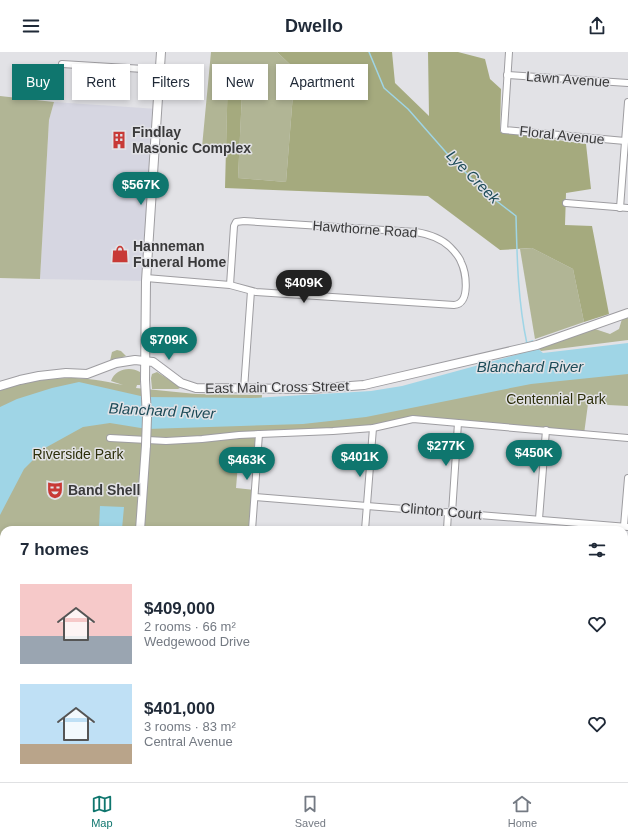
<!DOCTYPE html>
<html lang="en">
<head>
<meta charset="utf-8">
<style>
  body { margin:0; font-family:Helvetica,sans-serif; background:#f2f2f3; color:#1f2937; height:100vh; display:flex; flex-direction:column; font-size:15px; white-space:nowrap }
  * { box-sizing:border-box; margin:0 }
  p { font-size:13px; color:#747a83 }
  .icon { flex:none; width:22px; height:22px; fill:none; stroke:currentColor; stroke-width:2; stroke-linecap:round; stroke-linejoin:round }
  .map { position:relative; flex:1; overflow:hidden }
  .drawer { position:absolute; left:0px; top:474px; width:628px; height:256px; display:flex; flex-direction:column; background:#fff; border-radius:12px 12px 0 0; box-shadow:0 2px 6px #0003 }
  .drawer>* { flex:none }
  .top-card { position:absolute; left:12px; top:12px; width:400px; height:36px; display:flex; gap:8px }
  .price { position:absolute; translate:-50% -34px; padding:0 9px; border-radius:14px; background:#0f766e; color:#fff; font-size:13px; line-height:26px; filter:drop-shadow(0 1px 2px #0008) }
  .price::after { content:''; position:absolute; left:50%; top:24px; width:12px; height:9px; margin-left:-6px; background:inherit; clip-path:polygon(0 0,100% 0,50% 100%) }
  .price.on { background:#222; color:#fff }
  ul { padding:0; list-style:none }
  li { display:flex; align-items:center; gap:12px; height:100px; padding:0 20px }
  li span { display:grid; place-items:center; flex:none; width:112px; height:80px; border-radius:0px; color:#555 }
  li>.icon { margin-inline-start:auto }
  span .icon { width:48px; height:48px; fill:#fffc; stroke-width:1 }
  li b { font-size:17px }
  h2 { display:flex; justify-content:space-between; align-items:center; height:48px; padding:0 20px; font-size:17px }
  .tag { padding:0 14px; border-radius:0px; background:#fff; box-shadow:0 2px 6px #0003; font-size:14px; line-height:36px }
  .tag.on { background:#0f766e; color:#fff }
  header { display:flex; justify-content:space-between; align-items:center; height:52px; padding:0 20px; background:#fff; font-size:18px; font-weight:600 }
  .tab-bar { display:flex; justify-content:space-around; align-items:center; height:56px; border-top:1px solid #e0e1e3; background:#fff; font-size:11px; color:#747a83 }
  .tab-bar a { display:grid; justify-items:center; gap:2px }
  .tab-bar .on { color:#0f766e }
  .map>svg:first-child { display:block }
  .built { fill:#d6d6e1 }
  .green { fill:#b1b595 }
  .forest { fill:#a5aa7e }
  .water { fill:#9fd5e6 }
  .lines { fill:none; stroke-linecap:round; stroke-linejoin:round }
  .stream { stroke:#9fd5e6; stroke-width:1.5 }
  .minor-casing { stroke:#9e9da1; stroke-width:8 }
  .major-casing { stroke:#9e9da1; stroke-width:10 }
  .minor { stroke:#fff; stroke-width:6 }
  .major { stroke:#fff; stroke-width:8 }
  .major-bridge-casing { stroke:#9e9da1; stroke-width:10; stroke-linecap:butt }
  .major-bridge { stroke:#fff; stroke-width:8 }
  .labels { text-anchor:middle; stroke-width:3; stroke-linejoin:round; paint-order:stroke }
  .street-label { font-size:14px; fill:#3a3a3b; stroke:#e2e2e6 }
  .poi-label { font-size:14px; font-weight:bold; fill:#3a3a3b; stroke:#e2e2e6; text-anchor:start }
  .park-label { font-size:14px; fill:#2d2f0b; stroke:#e2e2e6 }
  .water-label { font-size:15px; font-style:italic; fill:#1b4a57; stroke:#e2e2e6 }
</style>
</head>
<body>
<header><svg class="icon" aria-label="menu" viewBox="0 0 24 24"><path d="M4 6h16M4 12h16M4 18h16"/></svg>Dwello<svg class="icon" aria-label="share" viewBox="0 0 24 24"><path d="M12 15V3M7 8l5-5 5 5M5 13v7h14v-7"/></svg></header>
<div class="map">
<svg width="628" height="730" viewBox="0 0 628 730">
  <rect width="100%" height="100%" fill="#e2e2e6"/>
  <!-- built -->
  <path class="built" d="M54,50L158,57L146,229L40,227L49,68Z"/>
  <!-- green -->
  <g class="green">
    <path d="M211,0H277L295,17L286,130L238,126L243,20L228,18L226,98L202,95Z"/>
    <path d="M0,44L54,50L49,68L40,227L0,226Z"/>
    <path d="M532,196L573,217L584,270L535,287L520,197Z"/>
    <path d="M628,264V288L541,299L538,296L595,277L610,282L619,277L622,267Z"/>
    <path d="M117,298L121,299L126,304L110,309L112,300Z"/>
    <path d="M628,306V354L588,352L584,382L413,367L373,376L259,382L258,401L239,400L236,436L255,438L252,478H4V701L0,699V338C47,324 75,322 123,333L111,329C115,317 130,314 140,320V333H137L136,336L196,342L262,343L261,359Z"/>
    <path d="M157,320L179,334L180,336L178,337H152L151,326L152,322Z"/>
    <path d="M65,726H145L146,730H65Z"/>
  </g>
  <!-- forest -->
  <path class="forest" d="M277,0H392L395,31L429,64L428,0H458L485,7L490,27L501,37L500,80L586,92L591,137L566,141L565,173L592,174L609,262L584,270L573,217L532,196L500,198L428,144L225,136L228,18L243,20L238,126L286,130L295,17Z"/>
  <!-- water -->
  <g class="water">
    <path d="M533,288L537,296L543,301L628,291V322L531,332L366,365L303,372L147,377L110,371L83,375L45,396L24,417L0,463V355L17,347L52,336L79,330L145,345L252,346L371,339L402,334L519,302L518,293Z"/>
    <path d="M100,454L124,455L122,477L99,475Z"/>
    <path d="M0,596L4,600V682L0,679Z"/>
  </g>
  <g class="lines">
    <!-- stream -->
    <path class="stream" d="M369,0L384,36L408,57L451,106L485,140L516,164C517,207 518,250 527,292"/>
    <!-- minor casing -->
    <g class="minor-casing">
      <g id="minor">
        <path d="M509,0L504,78L625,89"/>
        <path d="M62,12L160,18"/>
        <path d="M507,23L628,31"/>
        <path d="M566,151L628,156"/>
        <path d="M620,156L628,50"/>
        <path d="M146,226L230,233L256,240L454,253C471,252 466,220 461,210C459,204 454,199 450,195C441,186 428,182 416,180L244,169L236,170L234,174L230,233"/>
        <path d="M244,337L251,239"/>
        <path d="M110,386L166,389L202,387L239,383L333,379L373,376L413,367L628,386"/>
        <path d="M255,445L628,475"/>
        <path d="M452,461L458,371"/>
        <path d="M539,467L546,378"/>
        <path d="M624,474L628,426"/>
        <path d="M252,478L259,382"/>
        <path d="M365,478L373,376"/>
        <path d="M447,478L448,460"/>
        <path d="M624,592H628"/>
        <path d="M0,699L4,701"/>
        <path d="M624,707H628"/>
        <path d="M31,730L33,726"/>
        <path d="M237,730V726"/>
        <path d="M350,730V726"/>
        <path d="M533,730V726"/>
      </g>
    </g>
    <!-- major casing -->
    <g class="major-casing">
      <g id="major">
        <path d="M145,328L146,229L161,0"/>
        <path d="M0,334L20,328L39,324L66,321L87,322L116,311L135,308L153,310L181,331L196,336L310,337L364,333L537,293L628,261"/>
        <path d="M140,478L146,393"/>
        <path d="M145,726L146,730"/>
      </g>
    </g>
    <!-- minor -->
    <use href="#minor" class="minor"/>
    <!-- major -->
    <use href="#major" class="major"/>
    <!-- major-bridge casing -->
    <g class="major-bridge-casing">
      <path id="major-bridge" d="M145,328L147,365L146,393"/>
    </g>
    <!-- major-bridge -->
    <use href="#major-bridge" class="major-bridge"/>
  </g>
  <!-- icons -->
  <defs>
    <g id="building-bare" transform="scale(1.38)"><path d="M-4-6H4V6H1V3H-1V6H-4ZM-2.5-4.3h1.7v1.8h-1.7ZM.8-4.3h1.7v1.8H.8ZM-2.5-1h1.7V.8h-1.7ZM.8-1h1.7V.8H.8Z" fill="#c83a36" stroke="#e2e2e6" stroke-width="2.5" paint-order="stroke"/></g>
    <g id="shop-bare" transform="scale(1.38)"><path d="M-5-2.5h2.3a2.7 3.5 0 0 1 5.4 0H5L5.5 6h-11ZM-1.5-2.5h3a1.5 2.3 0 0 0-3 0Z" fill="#c83a36" stroke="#e2e2e6" stroke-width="2.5" paint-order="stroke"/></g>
    <g id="theatre-bare" transform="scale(1.38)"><path d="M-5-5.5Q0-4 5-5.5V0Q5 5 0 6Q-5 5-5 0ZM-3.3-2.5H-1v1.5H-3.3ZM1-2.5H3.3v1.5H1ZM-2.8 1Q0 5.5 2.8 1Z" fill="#c83a36" stroke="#e2e2e6" stroke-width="2.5" paint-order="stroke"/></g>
  </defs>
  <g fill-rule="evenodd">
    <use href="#building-bare" x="119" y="88"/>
    <use href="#shop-bare" x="120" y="202"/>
    <use href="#theatre-bare" x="55" y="438"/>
  </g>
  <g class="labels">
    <!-- street labels -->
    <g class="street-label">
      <text transform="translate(568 27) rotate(4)" y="5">Lawn Avenue</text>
      <text transform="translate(562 83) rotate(6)" y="5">Floral Avenue</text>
      <text transform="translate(365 177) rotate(4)" y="5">Hawthorne Road</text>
      <text transform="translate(277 335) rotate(-1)" y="5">East Main Cross Street</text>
      <text transform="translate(441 459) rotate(5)" y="5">Clinton Court</text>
    </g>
    <!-- poi labels -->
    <g class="poi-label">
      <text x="132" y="85">Findlay<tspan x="132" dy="16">Masonic Complex</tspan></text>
      <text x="133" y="199">Hanneman<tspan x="133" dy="16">Funeral Home</tspan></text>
      <text x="68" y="443">Band Shell</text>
    </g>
    <!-- park labels -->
    <g class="park-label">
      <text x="556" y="352">Centennial Park</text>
      <text x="78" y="407">Riverside Park</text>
    </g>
    <!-- water labels -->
    <g class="water-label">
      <text transform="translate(473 125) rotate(45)" y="5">Lye Creek</text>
      <text x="530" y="320">Blanchard River</text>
      <text transform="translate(162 359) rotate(3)" y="5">Blanchard River</text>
    </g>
  </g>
</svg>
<b class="price" style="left:141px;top:154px">$567K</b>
<b class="price on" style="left:304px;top:252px">$409K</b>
<b class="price" style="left:169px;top:309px">$709K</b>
<b class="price" style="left:446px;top:415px">$277K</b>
<b class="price" style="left:534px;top:422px">$450K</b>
<b class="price" style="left:360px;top:426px">$401K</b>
<b class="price" style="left:247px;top:429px">$463K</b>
<div class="top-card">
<a class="tag on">Buy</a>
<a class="tag">Rent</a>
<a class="tag">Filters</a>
<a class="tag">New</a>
<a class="tag">Apartment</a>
</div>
<section class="drawer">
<h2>7 homes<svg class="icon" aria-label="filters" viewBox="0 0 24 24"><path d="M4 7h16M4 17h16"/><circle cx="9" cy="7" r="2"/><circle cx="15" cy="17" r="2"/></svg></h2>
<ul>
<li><span style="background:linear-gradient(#f6c9c9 65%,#9aa5b1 0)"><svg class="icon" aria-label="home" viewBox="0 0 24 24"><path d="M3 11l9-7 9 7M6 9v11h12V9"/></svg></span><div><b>$409,000</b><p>2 rooms · 66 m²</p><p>Wedgewood Drive</p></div><svg class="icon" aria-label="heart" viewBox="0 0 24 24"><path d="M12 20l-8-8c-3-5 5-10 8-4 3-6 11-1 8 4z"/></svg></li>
<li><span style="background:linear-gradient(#bfe0f5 75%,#b9a48a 0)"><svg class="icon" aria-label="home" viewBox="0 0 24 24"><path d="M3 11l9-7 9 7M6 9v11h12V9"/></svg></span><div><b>$401,000</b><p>3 rooms · 83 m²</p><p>Central Avenue</p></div><svg class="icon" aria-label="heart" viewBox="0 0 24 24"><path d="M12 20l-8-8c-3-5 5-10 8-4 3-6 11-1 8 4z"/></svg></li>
</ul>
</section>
</div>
<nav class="tab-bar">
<a class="on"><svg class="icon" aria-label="map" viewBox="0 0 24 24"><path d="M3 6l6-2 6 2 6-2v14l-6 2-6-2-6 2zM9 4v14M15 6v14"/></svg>Map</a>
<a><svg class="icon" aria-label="saved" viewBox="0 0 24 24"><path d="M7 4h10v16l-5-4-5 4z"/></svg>Saved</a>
<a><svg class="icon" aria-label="home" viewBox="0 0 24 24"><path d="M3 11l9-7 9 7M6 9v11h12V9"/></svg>Home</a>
</nav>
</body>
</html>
